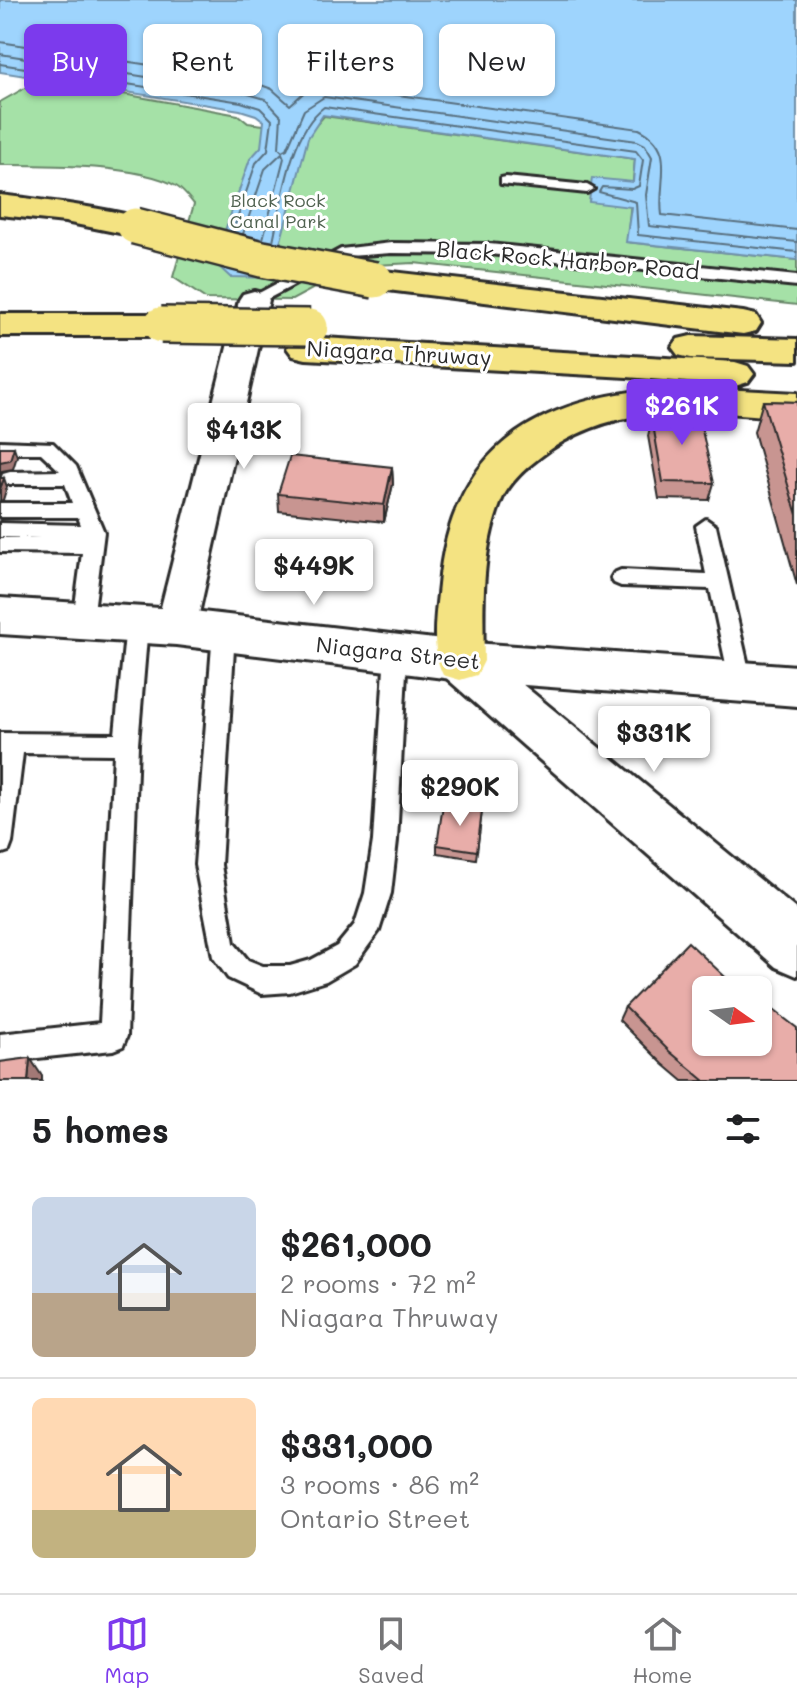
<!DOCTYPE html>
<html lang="en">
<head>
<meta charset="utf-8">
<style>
  body { margin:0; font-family:Mali,sans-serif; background:#f2f2f2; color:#202124; height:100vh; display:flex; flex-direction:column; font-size:30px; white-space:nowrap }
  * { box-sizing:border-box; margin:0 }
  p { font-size:26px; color:#757577 }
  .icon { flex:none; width:44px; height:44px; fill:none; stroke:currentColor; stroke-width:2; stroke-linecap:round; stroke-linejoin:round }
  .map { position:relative; height:1081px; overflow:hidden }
  .drawer { display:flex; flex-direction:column; background:#fff; flex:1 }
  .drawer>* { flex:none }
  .hud { position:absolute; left:24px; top:24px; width:750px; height:72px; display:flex; gap:16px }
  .needle { width:52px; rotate:104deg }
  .buttons { position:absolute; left:692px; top:976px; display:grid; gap:16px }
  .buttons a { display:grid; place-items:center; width:80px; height:80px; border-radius:12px; background:#fff; box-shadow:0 2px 6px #0004; font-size:40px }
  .price { position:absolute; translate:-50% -68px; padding:0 18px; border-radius:8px; background:#fff; color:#222; font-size:26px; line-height:52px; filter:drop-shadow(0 2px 4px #0008) }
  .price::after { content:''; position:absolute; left:50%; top:48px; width:24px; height:18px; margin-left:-12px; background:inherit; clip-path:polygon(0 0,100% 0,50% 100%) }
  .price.active { background:#7c3aed; color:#fff }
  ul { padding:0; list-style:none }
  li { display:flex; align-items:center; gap:24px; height:200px; padding:0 32px }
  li+li { border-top:2px solid #e0e0e0 }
  li span { display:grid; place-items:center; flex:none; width:224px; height:160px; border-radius:12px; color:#555 }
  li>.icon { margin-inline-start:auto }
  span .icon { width:96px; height:96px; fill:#fffc; stroke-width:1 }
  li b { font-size:34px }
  h2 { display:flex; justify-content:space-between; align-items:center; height:96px; padding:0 32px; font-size:34px }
  .pill { padding:0 28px; border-radius:12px; background:#fff; box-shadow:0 2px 6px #0004; font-size:28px; line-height:72px }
  .pill.active { background:#7c3aed; color:#fff }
  .dock { display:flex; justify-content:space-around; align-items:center; height:112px; border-top:2px solid #e0e0e0; background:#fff; font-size:22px; color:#757577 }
  .dock a { display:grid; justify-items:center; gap:4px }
  .dock .active { color:#7c3aed }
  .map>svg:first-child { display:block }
  .green { fill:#a5e1a7; stroke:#688669; stroke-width:2 }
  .water { fill:#9ed4fd; stroke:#7090a9; stroke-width:2 }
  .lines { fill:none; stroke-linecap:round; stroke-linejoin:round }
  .shore { stroke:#596f7f; stroke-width:2 }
  .service-casing { stroke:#2b2b2b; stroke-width:6 }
  .minor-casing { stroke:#2b2b2b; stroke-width:6 }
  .tertiary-casing { stroke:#2b2b2b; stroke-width:6 }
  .secondary-casing { stroke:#2b2b2b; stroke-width:6 }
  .motorway-casing { stroke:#2b2b2b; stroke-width:6 }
  .service { fill:#fff; fill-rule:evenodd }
  .minor { fill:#fff; fill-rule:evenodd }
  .tertiary { fill:#fff; fill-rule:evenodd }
  .secondary { fill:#fff; fill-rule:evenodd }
  .motorway { fill:#f4e382; fill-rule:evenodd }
  .motorway-bridge-casing { stroke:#2b2b2b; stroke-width:40; stroke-linecap:butt }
  .motorway-bridge { stroke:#f4e382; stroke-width:35 }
  .wall { fill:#c89591; stroke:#2b2b2b; stroke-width:2 }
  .shaded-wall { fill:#a27976; stroke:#2b2b2b; stroke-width:2 }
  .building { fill:#e8ada9; stroke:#2b2b2b; stroke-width:2 }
  .labels { text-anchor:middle; stroke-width:6; stroke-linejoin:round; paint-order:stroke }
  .far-park-label { font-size:18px; fill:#506250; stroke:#fff }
  .street-label { font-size:22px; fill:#2b2b2b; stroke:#fff }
</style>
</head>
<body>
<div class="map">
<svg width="797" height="1081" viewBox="0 0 797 1081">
  <rect width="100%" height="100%" fill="#fff"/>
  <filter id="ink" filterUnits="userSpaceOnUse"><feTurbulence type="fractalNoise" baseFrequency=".0125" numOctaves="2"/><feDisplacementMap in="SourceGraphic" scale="16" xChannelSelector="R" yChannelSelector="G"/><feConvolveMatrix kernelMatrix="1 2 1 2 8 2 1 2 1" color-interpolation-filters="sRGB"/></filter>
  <g filter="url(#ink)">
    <!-- green -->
    <path class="green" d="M41,79L238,115L248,123L311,131L324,116L635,159L627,242L797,260V305L414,263L355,266L292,300L206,299L173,277L194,204C189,198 183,190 176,186C137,164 45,165 0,165V102Z"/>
    <!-- water -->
    <path class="water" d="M0,0H797V260L626,242L631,207L589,202L592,178L633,182L635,159L323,115L308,138L271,278L230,277L214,262L250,159L261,147L264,121L256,115L240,110L0,72Z"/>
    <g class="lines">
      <!-- shore -->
      <g class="shore">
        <path d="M0,42L247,80L272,89L290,105L309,88L327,85L639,129C678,148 657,180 662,215L797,230"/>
        <path d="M0,54L242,92L265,99L281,116L279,148L282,151L287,149L304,110L324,97L637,141L645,145L652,157L646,195L649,226L797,242"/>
        <path d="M0,64L241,102L260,108L272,120L268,150L256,163L233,231"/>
        <path d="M243,234L265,169L282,153L284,158L263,239"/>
        <path d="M273,241C282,201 290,132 324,107L636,151L643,160L639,186L632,189L602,187L599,192L636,202L638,235L797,252"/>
      </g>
      <!-- service casing -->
      <g class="service-casing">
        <g id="service">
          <path d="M506,177L587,185L594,189L587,193L501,184V178Z"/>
          <path d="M391,243L489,244L797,276V286L489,254L391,253L349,256L260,303L254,305L246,300L341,249Z"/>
          <path d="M0,441L53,443L76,466L104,532L92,627L84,629L76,627L73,621L82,553L0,552V538H40L0,537V523L81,525L78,517H0V503H72L65,484H3L1,479L3,474L10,472L60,471L41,453H0Z"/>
          <path d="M706,519L716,526L752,683L749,689L741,692L733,689L730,683L710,589L621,586L614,583L611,578L614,573L621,570L706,574L696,526Z"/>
          <path d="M137,617L145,619L148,625L138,744L127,1036L123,1046L113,1050L0,1062V1034L100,1023L114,754L23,753L12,843L9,851L0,854V733L115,734L126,625L129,619Z"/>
          <path d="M224,624L232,626L235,632L221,865L234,943L248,960L263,966H290L311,960L337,946L355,924L365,893L373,841L385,653L388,647L396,644L404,647L407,653L397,841L391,893L379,931L355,964L326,981L290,992L262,994L228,978L213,957L195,865L213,632L216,626Z"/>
        </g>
      </g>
      <!-- minor casing -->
      <g class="minor-casing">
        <path id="minor" d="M254,291L265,294L269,300L196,627L190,638L176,643L162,638L156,627L239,300L243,294Z"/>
      </g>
      <!-- tertiary casing -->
      <g class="tertiary-casing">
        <path id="tertiary" d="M460,642L477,647L797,910V976L776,967L443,675L436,661L443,647Z"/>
      </g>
      <!-- secondary casing -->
      <g class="secondary-casing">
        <path id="secondary" d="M0,598L176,609L460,642L797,666V706L460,680L176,645L0,634Z"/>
      </g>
      <!-- motorway casing -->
      <g class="motorway-casing">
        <g id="motorway">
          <path d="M0,195C49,201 98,207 147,219L151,226L147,233L135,236L65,222L0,215Z"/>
          <path d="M375,270L743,312L756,315L761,323L756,331L743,334L363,287L358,280L363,273Z"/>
          <path d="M0,314H161L174,317L179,325L174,333L161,336H0Z"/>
          <path d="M691,336L797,339V361L691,358L678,355L672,347L678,339Z"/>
          <path d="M306,337L735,362L748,366L754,374L748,382L735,386L627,377L306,359L293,356L287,348L293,340Z"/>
          <path d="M685,387L797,393V419C708,411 613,398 539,458C523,470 507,485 500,504C481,553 483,609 484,661L477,675L460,680L443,675C430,649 436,613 439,585C452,437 551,393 685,387Z"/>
        </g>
      </g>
      <!-- service -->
      <use href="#service" class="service"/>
      <!-- minor -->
      <use href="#minor" class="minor"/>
      <!-- tertiary -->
      <use href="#tertiary" class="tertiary"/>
      <!-- secondary -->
      <use href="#secondary" class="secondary"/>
      <!-- motorway -->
      <use href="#motorway" class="motorway"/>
      <!-- motorway-bridge casing -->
      <g class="motorway-bridge-casing">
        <g id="motorway-bridge">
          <path d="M135,226L262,259L375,280"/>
          <path d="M161,325L310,327"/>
        </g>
      </g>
      <!-- motorway-bridge -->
      <use href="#motorway-bridge" class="motorway-bridge"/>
    </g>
    <!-- wall -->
    <g class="wall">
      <path d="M763,401L797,402V585L754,432Z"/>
      <path d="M652,419L714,483L709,500L659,499L648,436Z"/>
      <path d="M392,467L393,484L384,522L279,511L278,494Z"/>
      <path d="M482,811L476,859L437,853V845Z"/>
      <path d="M706,990L797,1081H683L663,1064L619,1020L625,1007Z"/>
    </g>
    <!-- shaded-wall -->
    <g class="shaded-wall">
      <path d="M14,447L17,456L13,469L2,471L0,475V462Z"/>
      <path d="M392,467L393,484L384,522V505Z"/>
      <path d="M4,478L7,487L3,500L0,501V489Z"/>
      <path d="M30,1058L42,1076V1081H28Z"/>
    </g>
    <!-- building -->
    <g class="building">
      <path d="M763,401L797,402V515Z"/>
      <path d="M696,404L714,483L663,482L652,419Z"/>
      <path d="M0,447H14L10,460L0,462Z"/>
      <path d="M290,456L392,467L384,505L278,494Z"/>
      <path d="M0,478H4L0,489Z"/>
      <path d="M443,805L482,811L477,851L437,845Z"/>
      <path d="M688,942L739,990H706V1042H758V998L797,1028V1081H705L669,1051L625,1007Z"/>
      <path d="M30,1058L28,1081H0V1062Z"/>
    </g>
  </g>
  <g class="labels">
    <!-- far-park labels -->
    <g class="far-park-label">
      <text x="278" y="207">Black Rock<tspan x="278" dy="21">Canal Park</tspan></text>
    </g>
    <!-- street labels -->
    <g class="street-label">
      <text transform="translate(568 260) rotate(5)" y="8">Black Rock Harbor Road</text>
      <text transform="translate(399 353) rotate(3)" y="8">Niagara Thruway</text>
      <text transform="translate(398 653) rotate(6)" y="8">Niagara Street</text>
    </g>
  </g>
</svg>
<div class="buttons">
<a><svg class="needle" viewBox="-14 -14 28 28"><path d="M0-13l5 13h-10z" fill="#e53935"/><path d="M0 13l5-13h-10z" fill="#757577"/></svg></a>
</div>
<b class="price active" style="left:682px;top:447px">$261K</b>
<b class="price" style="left:244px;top:471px">$413K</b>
<b class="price" style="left:314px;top:607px">$449K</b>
<b class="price" style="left:654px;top:774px">$331K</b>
<b class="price" style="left:460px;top:828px">$290K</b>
<div class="hud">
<a class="pill active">Buy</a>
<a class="pill">Rent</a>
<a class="pill">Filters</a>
<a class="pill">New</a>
</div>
</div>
<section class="drawer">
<h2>5 homes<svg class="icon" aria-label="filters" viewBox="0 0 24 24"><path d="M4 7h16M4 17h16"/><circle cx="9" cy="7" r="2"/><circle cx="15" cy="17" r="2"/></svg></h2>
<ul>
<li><span style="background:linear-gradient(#c9d6e8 60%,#b9a48a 0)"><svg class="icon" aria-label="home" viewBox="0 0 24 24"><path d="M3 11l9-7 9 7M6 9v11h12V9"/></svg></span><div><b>$261,000</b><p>2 rooms · 72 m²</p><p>Niagara Thruway</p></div></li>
<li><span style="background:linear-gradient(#ffd9b3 70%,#c2b280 0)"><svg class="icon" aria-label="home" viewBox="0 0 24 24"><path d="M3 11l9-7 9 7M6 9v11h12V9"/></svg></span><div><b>$331,000</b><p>3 rooms · 86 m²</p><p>Ontario Street</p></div></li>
</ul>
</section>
<nav class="dock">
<a class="active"><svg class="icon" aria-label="map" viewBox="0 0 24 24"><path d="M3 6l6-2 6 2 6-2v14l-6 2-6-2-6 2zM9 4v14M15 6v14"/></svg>Map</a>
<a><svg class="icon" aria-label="saved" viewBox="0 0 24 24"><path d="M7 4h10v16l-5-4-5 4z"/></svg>Saved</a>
<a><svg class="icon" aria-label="home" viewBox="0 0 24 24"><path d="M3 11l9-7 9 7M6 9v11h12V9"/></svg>Home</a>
</nav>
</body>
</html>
